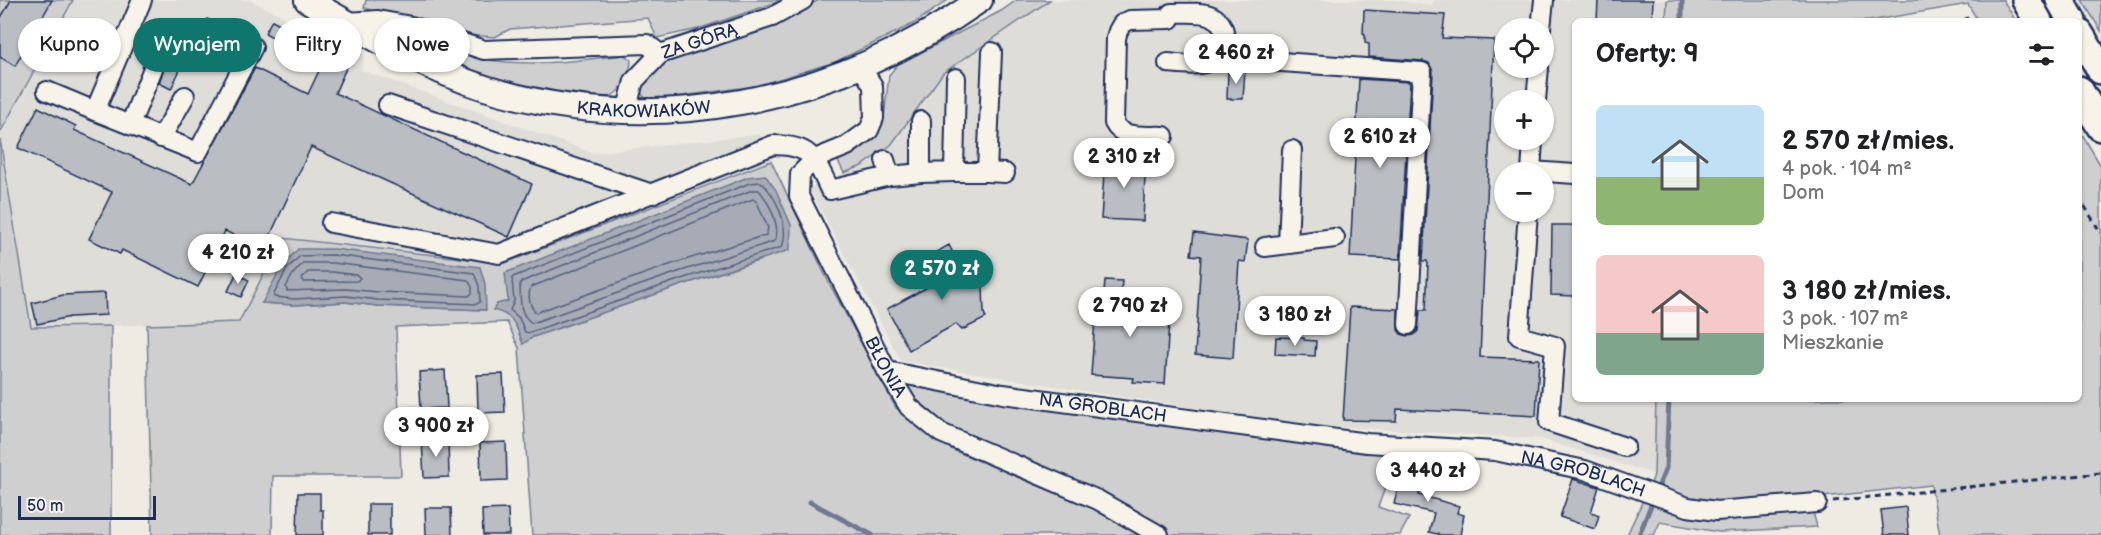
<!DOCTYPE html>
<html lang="pl">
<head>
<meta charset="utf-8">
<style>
  body { margin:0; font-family:"Balsamiq Sans",sans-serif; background:#f6f6f6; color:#202124; height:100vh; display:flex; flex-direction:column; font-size:22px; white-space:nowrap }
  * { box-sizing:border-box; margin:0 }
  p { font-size:20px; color:#757577 }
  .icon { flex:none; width:33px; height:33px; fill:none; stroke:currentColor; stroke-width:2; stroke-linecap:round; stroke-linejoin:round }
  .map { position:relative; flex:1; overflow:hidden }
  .drawer { position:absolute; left:1572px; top:18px; width:510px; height:384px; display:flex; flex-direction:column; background:#fff; border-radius:9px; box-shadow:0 2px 4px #0004 }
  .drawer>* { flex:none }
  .top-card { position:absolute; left:18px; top:18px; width:570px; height:54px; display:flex; gap:12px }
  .controls { position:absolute; left:1494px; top:18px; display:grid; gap:12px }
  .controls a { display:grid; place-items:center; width:60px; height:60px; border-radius:50%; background:#fff; box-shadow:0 2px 4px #0004; font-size:30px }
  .scale { position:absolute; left:18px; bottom:15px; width:138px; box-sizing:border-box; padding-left:6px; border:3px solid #1b2f5e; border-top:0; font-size:16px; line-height:21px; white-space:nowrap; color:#1b2f5e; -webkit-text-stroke:4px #f7f3e8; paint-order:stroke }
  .price { position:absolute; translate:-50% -51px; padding:0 14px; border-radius:21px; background:#fff; color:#222; font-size:20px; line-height:39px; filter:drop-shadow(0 2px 3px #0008) }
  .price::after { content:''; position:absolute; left:50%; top:36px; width:18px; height:14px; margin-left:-9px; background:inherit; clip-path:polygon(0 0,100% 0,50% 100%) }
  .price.selected { background:#0f766e; color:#fff }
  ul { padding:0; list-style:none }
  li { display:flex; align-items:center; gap:18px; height:150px; padding:0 24px }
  li span { display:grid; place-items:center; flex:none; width:168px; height:120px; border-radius:9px; color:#555 }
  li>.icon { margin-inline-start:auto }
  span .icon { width:72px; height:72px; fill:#fffc; stroke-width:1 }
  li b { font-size:26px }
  h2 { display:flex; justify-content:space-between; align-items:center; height:72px; padding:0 24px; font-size:26px }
  .tag { padding:0 21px; border-radius:27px; background:#fff; box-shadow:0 2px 4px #0004; font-size:21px; line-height:54px }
  .tag.selected { background:#0f766e; color:#fff }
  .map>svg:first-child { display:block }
  .built { fill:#deddd8; fill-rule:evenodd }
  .green { fill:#cfcfcf; stroke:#757f96; stroke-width:1.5; fill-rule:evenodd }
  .water { fill:#a6abb5; stroke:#6e7992; stroke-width:1.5 }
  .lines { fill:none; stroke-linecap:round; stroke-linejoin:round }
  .shore { stroke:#536181; stroke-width:1.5 }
  .stream { stroke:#6e7992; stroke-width:5 }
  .building { fill:#babdc2; stroke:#1b2f5e; stroke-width:1.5 }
  .minor-casing { stroke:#1b2f5e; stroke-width:22 }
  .major-casing { stroke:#1b2f5e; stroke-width:28 }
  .highway-casing { stroke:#1b2f5e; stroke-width:32 }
  .path { stroke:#1b2f5e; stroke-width:3; stroke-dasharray:6 4.5; stroke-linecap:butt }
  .minor { stroke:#f7f3e8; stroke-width:18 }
  .major { stroke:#f7f3e8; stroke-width:24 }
  .highway { stroke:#f7f3e8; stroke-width:27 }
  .labels { text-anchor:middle; stroke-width:4.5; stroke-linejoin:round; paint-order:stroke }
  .street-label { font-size:18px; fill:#1b2f5e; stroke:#f7f3e8 }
</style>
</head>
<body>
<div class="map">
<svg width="2101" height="535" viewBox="0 0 2101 535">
  <rect width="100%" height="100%" fill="#eeebe2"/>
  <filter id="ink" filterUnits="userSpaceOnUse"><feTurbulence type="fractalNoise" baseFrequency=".0167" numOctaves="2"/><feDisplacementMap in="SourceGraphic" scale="12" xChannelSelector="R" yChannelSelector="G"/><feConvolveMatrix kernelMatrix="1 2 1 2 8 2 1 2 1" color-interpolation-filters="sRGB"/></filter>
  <g filter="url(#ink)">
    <!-- built -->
    <g class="built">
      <path d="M73,0H249L365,55L361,70L593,153L760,134L771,161L505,263L282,238L239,322L31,328L0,133Z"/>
      <path d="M1050,0H1393L1431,5L1435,0H1667L1666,21H1575V399H1656L1654,474L1541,439L1309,425L1077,390L901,361L809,188L862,166L891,145L943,73ZM1504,28H1544V68H1504ZM1504,100H1544V140H1504ZM1504,172H1544V212H1504Z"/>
    </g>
    <!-- green -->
    <g class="green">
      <path d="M0,0H73L0,133Z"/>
      <path d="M366,0H783L698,29L657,38L648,18L510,29L495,37L466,35L364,8Z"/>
      <path d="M819,0H948L913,24L835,62L756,86L674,97L645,98L638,89L657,63L776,22Z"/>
      <path d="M1017,0H1050L943,73L891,145L862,166L844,173L837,159L873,138L884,118L889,75L897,65L1001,11Z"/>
      <path d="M1667,0H2003L2016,21H1978L1968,4L1869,21H1666Z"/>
      <path d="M2082,0H2101V31Z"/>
      <path d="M390,29H399C422,37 454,53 477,58C526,68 575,61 624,55L631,60C631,73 621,94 608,97C571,106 414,57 390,29Z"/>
      <path d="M2079,129L2101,166V535H1940L1931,485L1734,507L1686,503L1650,488L1654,474L1656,399H2079Z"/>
      <path d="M0,139L31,327L111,326V535H0Z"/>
      <path d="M771,161L828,281L896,408L927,432L953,450L1094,509L1139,535H532L519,348L507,322L396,327L401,476H273L272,535H152L147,325L239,322L282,238L505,263ZM334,249L486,310L378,306L345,302L295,305L262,303ZM761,260L682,285L533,337L523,343L514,321L504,313L508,301Z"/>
      <path d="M904,381L1399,450L1378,507L1409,518L1400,535H1171L1099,494L950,428L916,399Z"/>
      <path d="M1645,496L1663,503L1812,508L1817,527L1719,532L1660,522L1654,535H1627Z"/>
    </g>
    <!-- water -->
    <g class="water">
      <path d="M765,175L776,190L791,225L790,250L682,285L533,337L523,344C516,325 514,315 493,310L497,304L508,301L505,273L748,177Z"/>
      <path d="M298,249H334L480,267L485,284L486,310L378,306L345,302L295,305L262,303L282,266Z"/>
    </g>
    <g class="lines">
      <!-- shore -->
      <g class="shore">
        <path d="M761,182C776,195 790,227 782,247L681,279L528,333L525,332L519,318L510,310L514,301L512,279L513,277L750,183Z"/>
        <path d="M752,190H759C769,202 781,226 775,241L678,272L532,323C518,313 521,301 520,284L521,282Z"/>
        <path d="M753,199L757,202L768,228L766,235L675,263L537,312L534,311C530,305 527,295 531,287Z"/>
        <path d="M333,255L474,273L479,286L480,302L477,304L378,300L346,296L295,299L274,297V294L287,269L300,256Z"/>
        <path d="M303,263H333L468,280L472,287V293L469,296L379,292L345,289L287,291L286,287L293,274Z"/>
        <path d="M308,272H332L357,275L360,278L357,281L304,282L302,278Z"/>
      </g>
      <!-- stream -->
      <g class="stream">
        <path d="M1682,21V0"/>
        <path d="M810,502L872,535"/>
        <path d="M1639,535L1666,468L1669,399"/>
      </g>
    </g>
    <!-- building -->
    <g class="building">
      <path d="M11,0H52L15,66L0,57V19Z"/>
      <path d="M1598,0H1653L1652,21H1597Z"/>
      <path d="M1364,10L1445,15L1442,38L1494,40L1480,357L1539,359L1536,416L1397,409L1396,421L1343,420L1350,307L1398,309V330L1401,334L1408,336L1414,335L1418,331L1420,310H1426L1428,264L1427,261H1423L1433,72L1429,63L1423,61L1369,57V44L1365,43V34L1363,33Z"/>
      <path d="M207,19L233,33L224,49L198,36Z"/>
      <path d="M272,20L312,40L303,54L265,33Z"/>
      <path d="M170,50L186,57L171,89L159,83Z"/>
      <path d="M326,56L347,66L335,93L532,184L509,237L311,147L264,249L225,231L198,287L122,250L120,254L89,239L112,192L18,148L38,107L76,126L74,130L192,184L255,68L308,94Z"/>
      <path d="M1228,70L1245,71L1243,99H1227Z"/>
      <path d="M1359,79L1410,82L1400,259L1350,257Z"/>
      <path d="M1132,153L1146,154L1143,221L1101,219L1105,159L1131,161Z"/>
      <path d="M1552,225H1575V296L1551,295Z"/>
      <path d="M1194,233L1248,240L1245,262L1239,261L1233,358L1195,355L1201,256L1191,255Z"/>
      <path d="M949,245L955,257L967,251L977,266L983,288L984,313L986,318L962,330L956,324L909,350L887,309L935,283L936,260L933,254Z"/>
      <path d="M236,274L249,280L241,297L228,291Z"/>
      <path d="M1105,280L1122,281L1120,303L1170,306L1165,384L1133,382L1134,378L1091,375L1097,293L1104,294Z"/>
      <path d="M105,293L106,315L70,317L37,324L32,303L63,295Z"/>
      <path d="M1276,337L1304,338V340L1316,341L1315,356L1275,354Z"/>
      <path d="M445,370L447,408L421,409L419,372Z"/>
      <path d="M503,374L505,412L478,413L477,375Z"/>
      <path d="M448,439L449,477L424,478L422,440Z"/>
      <path d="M506,442L507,480L481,481L480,443Z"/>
      <path d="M1404,463L1426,468L1419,495L1459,506L1457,513L1464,515L1460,535H1441L1429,532L1434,513L1394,504Z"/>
      <path d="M1573,479L1599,487L1591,512L1599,515L1595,529L1560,517Z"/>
      <path d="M298,493H320V510H323V535H297Z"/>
      <rect x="368" y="504" width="22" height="31"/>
      <path d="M1906,507L1909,535H1884L1881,510Z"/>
      <path d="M425,508H451L452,535H426Z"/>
      <path d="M508,509L509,535H483L482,510Z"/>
    </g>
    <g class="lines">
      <!-- minor casing -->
      <g class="minor-casing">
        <g id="minor">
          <path d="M347,22L378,20L411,26L484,50L647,44L660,54"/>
          <path d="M1541,28L1544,0"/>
          <path d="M1267,61L1422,72L1408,325"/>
          <path d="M1168,63C1181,64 1197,67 1210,61C1227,52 1231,26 1212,16C1201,11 1183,13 1171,13"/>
          <path id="s1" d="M861,67L873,86L874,118L869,130L847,146L815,159L800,174L799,196L887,371L909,407L941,433L1098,500L1159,535"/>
          <path d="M47,91L95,111L142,0"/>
          <path d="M1536,100L1539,68"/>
          <path d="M388,105L652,194"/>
          <path d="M95,111L198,152L253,47"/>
          <path id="s2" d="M626,112L634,81L660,54L772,17L803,0"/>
          <path d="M130,125L156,61"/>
          <path d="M1164,136C1148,135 1122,140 1114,123L1116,38L1118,31L1122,24L1130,20L1170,19"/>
          <path d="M161,138L185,96"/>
          <path d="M1531,171L1575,174"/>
          <path d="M954,172H987L992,52"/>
          <path d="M987,172L1005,173"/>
          <path d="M1531,172L1533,140"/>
          <path d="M921,173L954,172L956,78"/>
          <path d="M890,176L921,173V121"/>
          <path d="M1528,212L1519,336L1555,346L1549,422L1625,447"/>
          <path d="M331,223L499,254L773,145C812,145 815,159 830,190L890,176L885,160"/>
          <path d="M1288,244L1292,150"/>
          <path d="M1265,247L1335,238"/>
          <path id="s3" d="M887,371L1003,394L1367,443L1495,451L1585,470L1688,507L1716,511L1817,503"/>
        </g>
      </g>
      <!-- major casing -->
      <g class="major-casing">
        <g id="major">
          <path id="s4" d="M307,0C364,32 422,68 485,88C656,140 835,102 980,0"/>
        </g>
      </g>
      <!-- highway casing -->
      <g class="highway-casing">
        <g id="highway">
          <path d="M2026,0L2038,21"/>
          <path d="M2060,0L2072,21"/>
          <path d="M2079,33L2101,70"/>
          <path d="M2079,90L2101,127"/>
        </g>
      </g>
      <!-- path -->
      <g class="path">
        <path d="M1966,17L1968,21"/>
        <path d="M2079,197L2101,233"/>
        <path d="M1833,501L2101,473"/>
      </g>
      <!-- minor -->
      <use href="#minor" class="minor"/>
      <!-- major -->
      <use href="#major" class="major"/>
      <!-- highway -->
      <use href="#highway" class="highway"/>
    </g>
  </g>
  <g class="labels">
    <!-- street labels -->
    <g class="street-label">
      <text dy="6" stroke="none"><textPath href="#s2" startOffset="111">ZA GÓRĄ</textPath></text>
      <text dy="6" stroke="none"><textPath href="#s4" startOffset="360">KRAKOWIAKÓW</textPath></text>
      <text dy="6" stroke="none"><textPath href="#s1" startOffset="364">BŁONIA</textPath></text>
      <text dy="6" stroke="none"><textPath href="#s3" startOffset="219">NA GROBLACH</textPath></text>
      <text dy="6" stroke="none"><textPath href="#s3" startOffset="705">NA GROBLACH</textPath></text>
    </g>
  </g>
</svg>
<div class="controls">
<a><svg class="icon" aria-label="locate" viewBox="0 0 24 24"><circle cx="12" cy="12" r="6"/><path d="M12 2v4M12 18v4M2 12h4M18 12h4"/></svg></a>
<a>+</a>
<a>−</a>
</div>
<div class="scale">50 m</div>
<b class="price" style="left:1236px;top:85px">2 460 zł</b>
<b class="price" style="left:1380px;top:169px">2 610 zł</b>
<b class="price" style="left:1124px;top:189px">2 310 zł</b>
<b class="price" style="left:238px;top:285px">4 210 zł</b>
<b class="price selected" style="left:942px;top:301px">2 570 zł</b>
<b class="price" style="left:1130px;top:338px">2 790 zł</b>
<b class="price" style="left:1295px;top:347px">3 180 zł</b>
<b class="price" style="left:436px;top:458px">3 900 zł</b>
<b class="price" style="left:1428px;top:503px">3 440 zł</b>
<div class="top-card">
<a class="tag">Kupno</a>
<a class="tag selected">Wynajem</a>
<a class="tag">Filtry</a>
<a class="tag">Nowe</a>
</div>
<section class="drawer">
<h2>Oferty: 9<svg class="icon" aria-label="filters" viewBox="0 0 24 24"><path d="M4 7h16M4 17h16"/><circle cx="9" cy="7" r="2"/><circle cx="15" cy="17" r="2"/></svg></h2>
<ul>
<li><span style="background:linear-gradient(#bfe0f5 60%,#8fb573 0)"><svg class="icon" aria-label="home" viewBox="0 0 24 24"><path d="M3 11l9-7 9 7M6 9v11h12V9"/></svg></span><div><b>2 570 zł/mies.</b><p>4 pok. · 104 m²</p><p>Dom</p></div></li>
<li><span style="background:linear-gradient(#f6c9c9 65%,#7fa58c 0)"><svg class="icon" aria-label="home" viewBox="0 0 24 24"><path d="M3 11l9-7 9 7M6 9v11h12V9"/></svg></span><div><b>3 180 zł/mies.</b><p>3 pok. · 107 m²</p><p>Mieszkanie</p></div></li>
</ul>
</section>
</div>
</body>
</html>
